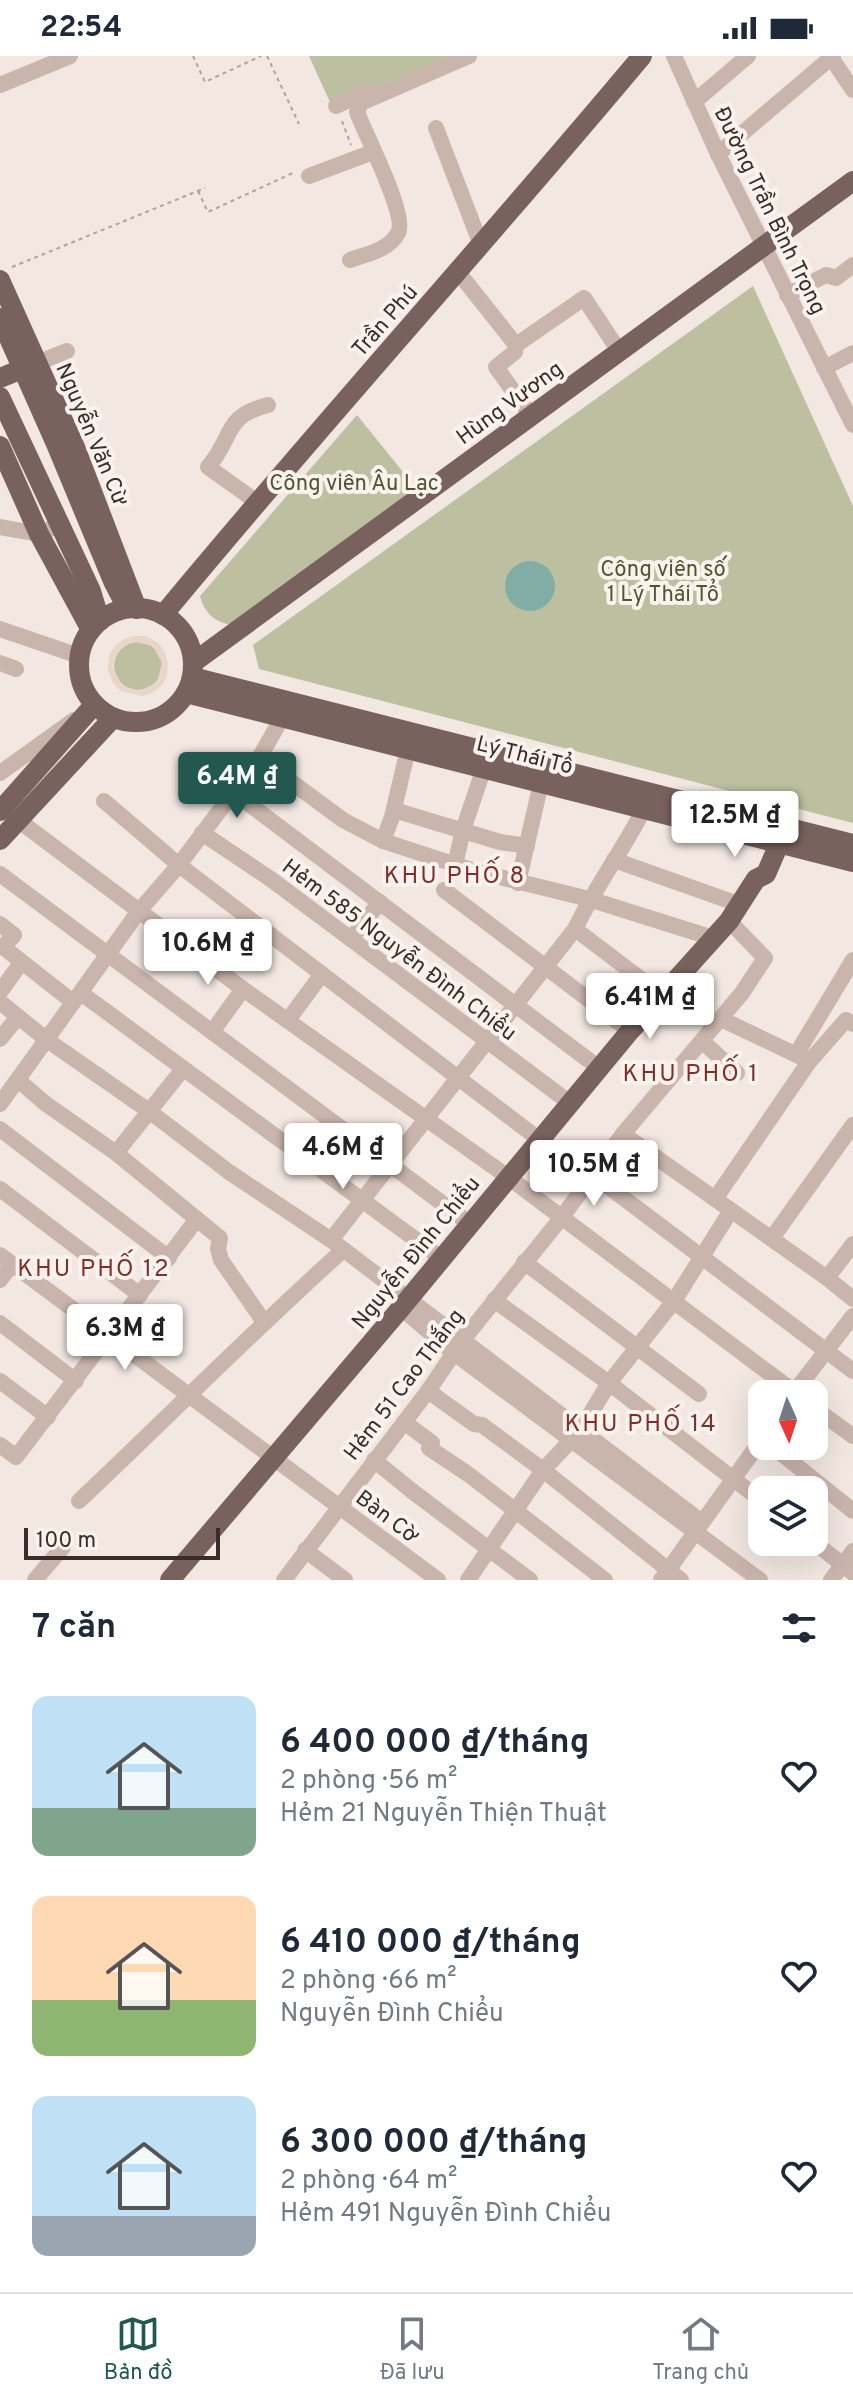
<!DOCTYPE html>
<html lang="vi">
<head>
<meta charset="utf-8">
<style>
  body { margin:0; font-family:Overpass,sans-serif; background:#f6f6f7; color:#1f2937; height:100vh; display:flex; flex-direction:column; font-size:30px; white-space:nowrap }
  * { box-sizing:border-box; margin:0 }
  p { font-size:26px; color:#747a83 }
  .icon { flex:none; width:44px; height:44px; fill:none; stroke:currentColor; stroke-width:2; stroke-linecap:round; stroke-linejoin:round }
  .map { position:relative; height:1524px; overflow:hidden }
  .sheet { display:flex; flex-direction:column; background:#fff; flex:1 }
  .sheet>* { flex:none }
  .needle { width:52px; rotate:177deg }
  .tools { position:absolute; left:748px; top:1324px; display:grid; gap:16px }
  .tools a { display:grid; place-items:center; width:80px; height:80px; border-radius:16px; background:#fff; box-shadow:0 8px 32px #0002; font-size:40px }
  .scale { position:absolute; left:24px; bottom:20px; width:196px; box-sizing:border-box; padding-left:8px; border:4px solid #392d2b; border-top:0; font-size:22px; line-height:28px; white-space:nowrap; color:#392d2b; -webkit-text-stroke:6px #f9f2ed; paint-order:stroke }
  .price { position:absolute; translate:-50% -68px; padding:0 18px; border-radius:8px; background:#fff; color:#222; font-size:26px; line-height:52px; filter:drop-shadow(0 2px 4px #0008) }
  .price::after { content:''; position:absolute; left:50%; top:48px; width:24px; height:18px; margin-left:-12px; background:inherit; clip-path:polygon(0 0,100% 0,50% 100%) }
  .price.selected { background:#235851; color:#fff }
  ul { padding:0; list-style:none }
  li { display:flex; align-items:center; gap:24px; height:200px; padding:0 32px }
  li span { display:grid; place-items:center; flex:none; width:224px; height:160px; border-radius:16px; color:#555 }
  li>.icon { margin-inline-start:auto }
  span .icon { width:96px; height:96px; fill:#fffc; stroke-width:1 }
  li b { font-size:34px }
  h2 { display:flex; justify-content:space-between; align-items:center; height:96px; padding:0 32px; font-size:34px }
  .status { display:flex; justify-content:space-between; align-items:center; height:56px; padding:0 40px; background:#fff; direction:ltr }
  .status svg { height:22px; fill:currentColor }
  .tabs { display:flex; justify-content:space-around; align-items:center; height:112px; border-top:2px solid #e0e1e3; background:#fff; font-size:22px; color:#747a83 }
  .tabs a { display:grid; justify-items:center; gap:4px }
  .tabs .selected { color:#235851 }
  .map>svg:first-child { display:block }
  .green { fill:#bcc0a1 }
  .plaza { fill:#e9d5c9; fill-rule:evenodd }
  .water { fill:#82ada7 }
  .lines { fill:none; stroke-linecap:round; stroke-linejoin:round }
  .path { stroke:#b59f97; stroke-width:2; stroke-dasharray:4 4; stroke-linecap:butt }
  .minor { stroke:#cab5ad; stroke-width:16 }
  .major { stroke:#79625e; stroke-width:20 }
  .labels { text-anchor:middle; stroke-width:8; stroke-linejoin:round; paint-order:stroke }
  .street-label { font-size:22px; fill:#392d2b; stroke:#f9f2ed }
  .park-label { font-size:22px; fill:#4f5531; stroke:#f9f2ed }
  .neighbourhood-label { font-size:24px; letter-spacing:2px; fill:#822e2a; stroke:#f9f2ed }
</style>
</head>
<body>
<div class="status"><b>22:54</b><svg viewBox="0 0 49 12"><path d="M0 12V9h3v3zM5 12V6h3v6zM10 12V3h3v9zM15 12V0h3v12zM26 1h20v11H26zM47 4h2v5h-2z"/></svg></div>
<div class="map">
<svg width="853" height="1524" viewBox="0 0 853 1524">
  <rect width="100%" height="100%" fill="#f2e7e1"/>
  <!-- green -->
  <g class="green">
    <path d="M309,0H462L335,57Z"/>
    <path d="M753,230L853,450V767L259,613L253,589Z"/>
    <path d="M357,359L416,432L233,569C215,567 204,557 200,540Z"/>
    <circle cx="138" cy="610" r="24"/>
  </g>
  <!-- plaza -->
  <path class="plaza" d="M134,580H146L158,587L165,596L168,607L167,621L161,630L152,637L142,640L121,635L113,627L108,614L109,599L115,590L124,583ZM136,586L153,590L162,607L157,626L140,635L123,630L113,613L114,603L119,595L126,588Z"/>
  <!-- water -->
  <circle class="water" cx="530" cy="530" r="25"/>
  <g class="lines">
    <!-- path -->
    <g class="path">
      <path d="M193,0L205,26L261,0"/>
      <path d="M267,0L299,68"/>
      <path d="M342,65L351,89"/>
      <path d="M198,135L208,156L295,116"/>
      <path d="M12,211L205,132"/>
    </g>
    <!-- minor -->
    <g class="minor">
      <path d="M674,0L718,98L853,369"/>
      <path d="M830,0L853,34"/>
      <path d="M0,29L70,0"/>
      <path d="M694,46L748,0"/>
      <path d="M336,50L368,35"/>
      <path d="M436,72L481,189"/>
      <path d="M718,98L833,0"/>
      <path d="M309,120L373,96"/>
      <path d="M350,204C367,198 389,194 398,177C408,160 365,78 357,56L361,47L469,0"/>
      <path d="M458,216L516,289L515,296L496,311L531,360"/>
      <path d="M787,239L826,219L836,222L853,209"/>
      <path d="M516,289L584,242L619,295"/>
      <path d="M37,307L67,295"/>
      <path d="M824,312L853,297"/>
      <path d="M257,446L208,411C234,381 223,360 268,349"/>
      <path d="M0,471L39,478L61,468"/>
      <path d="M0,573L79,600"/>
      <path d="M0,607L16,613"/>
      <path d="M259,702L343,764L383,785L475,815L589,843L713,882"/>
      <path d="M193,709L233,736L599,1012"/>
      <path d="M0,717L74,664"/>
      <path d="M104,745L179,809L457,1021L540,1084L593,1119L853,1315"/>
      <path d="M394,754L500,786L527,790"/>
      <path d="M18,764L243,933L508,1121L797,1338"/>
      <path d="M202,777L272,824L570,1047"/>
      <path d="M383,785L392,761L408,693"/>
      <path d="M614,804L741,849"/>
      <path d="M455,809L463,774L484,712"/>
      <path d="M0,818L470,1168"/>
      <path d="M518,827L541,727"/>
      <path d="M444,834L630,975"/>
      <path d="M0,868L14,879L3,891L73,946"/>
      <path d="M575,873L662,939"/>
      <path d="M351,883L380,846"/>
      <path d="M0,936L21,907"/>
      <path d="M81,937L442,1203"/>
      <path d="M0,946L47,984L149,1055L229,1116L331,1184L702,1466"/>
      <path d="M721,963L803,1002"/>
      <path d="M288,964L322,918"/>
      <path d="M212,976L243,933"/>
      <path d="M0,983L18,961"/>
      <path d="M703,986L737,1017"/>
      <path d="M797,997L853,904"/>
      <path d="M18,1024L46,1048L116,1097L220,1182L218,1193L221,1204L264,1266"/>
      <path d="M0,1048L139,855L179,809L259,702L282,662L284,650"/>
      <path d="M0,1073L169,1202"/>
      <path d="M623,1078L827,1222L853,1243"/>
      <path d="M116,1097L183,1013"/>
      <path d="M0,1133L140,1239"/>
      <path d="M715,1143L809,1006L846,964L853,968"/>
      <path d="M772,1182L853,1069"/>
      <path d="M331,1184L575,873C595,831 623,794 644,753"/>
      <path d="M0,1199L438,1524"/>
      <path d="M524,1206L699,1338"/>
      <path d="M827,1222L853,1188"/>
      <path d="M0,1224L12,1208"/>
      <path d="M494,1244L609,1327L762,1445"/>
      <path d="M401,1252L454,1297L760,1524"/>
      <path d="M0,1267L76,1325"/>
      <path d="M0,1325L48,1361"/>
      <path d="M428,1335L474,1368L482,1369L543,1414L681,1524"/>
      <path d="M793,1338L853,1260"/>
      <path d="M814,1352L853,1380"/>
      <path d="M404,1366L432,1387L429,1392L468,1418L605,1524"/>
      <path d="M0,1389L16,1401L197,1163"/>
      <path d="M772,1390L853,1455"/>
      <path d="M374,1404L412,1435L530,1524"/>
      <path d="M79,1445C167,1362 252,1276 342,1195"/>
      <path d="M814,1486L853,1517"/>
      <path d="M305,1494L345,1524"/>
      <path d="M35,1524L63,1491"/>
      <path d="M284,1524L428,1335L462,1285L562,1161L623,1078L742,937L765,902L729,865"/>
      <path d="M468,1524L543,1414L580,1375L609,1327L674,1245L730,1156"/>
      <path d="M661,1524L762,1383"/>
      <path d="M831,1524L853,1495"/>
    </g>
    <!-- major -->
    <g class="major">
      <path d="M0,224L75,391L137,553"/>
      <path d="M0,262L56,388L113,525L125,548"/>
      <path d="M0,322L34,308"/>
      <path d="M0,341L91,535L100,565"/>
      <path d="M0,390L39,478L91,574"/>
      <circle cx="136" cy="609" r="57"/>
      <path d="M163,559C319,370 484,189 642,0"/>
      <path d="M194,606L853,125"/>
      <path d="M192,621L853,788"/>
      <path d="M186,637L853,806"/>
      <path d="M0,755L94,649"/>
      <path d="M0,784L113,662"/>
      <path d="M170,1524L401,1252L630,975L729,865L756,823L766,818L786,772"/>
    </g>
  </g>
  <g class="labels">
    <!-- street labels -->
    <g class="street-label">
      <text transform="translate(771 154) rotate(64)" y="8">Đường Trần Bình Trọng</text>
      <text transform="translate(384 264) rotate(-49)" y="8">Trần Phú</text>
      <text transform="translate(509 346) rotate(-36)" y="8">Hùng Vương</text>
      <text transform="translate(93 378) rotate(67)" y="8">Nguyễn Văn Cừ</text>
      <text transform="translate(525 698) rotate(14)" y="8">Lý Thái Tổ</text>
      <text transform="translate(400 893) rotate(37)" y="8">Hẻm 585 Nguyễn Ðình Chiểu</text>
      <text transform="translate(415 1196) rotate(-51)" y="8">Nguyễn Đình Chiểu</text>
      <text transform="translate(403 1328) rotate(-53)" y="8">Hẻm 51 Cao Thắng</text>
      <text transform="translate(388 1460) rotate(37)" y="8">Bàn Cờ</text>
    </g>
    <!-- park labels -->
    <g class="park-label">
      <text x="354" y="434">Công viên Âu Lạc</text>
      <text x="663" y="520">Công viên số<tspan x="663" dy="25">1 Lý Thái Tổ</tspan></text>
    </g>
    <!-- neighbourhood labels -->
    <g class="neighbourhood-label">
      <text x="455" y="827">KHU PHỐ 8</text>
      <text x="691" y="1025">KHU PHỐ 1</text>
      <text x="94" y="1220">KHU PHỐ 12</text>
      <text x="641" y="1375">KHU PHỐ 14</text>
    </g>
  </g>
</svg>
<div class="tools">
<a><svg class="needle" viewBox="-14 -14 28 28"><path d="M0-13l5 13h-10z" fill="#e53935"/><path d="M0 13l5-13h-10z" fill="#747a83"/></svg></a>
<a><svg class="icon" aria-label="layers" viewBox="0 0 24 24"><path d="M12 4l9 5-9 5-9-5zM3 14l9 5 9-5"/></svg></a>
</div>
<div class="scale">100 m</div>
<b class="price selected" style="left:237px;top:764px">6.4M ₫</b>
<b class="price" style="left:735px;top:803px">12.5M ₫</b>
<b class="price" style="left:208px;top:931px">10.6M ₫</b>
<b class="price" style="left:650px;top:985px">6.41M ₫</b>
<b class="price" style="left:343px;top:1135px">4.6M ₫</b>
<b class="price" style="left:594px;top:1152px">10.5M ₫</b>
<b class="price" style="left:125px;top:1316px">6.3M ₫</b>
</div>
<section class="sheet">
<h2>7 căn<svg class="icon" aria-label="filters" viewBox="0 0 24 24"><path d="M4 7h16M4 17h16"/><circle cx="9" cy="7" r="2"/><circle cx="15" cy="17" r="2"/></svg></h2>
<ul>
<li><span style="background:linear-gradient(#bfe0f5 70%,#7fa58c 0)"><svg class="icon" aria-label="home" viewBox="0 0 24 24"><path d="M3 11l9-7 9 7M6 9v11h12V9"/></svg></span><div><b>6 400 000 ₫/tháng</b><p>2 phòng · 56 m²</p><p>Hẻm 21 Nguyễn Thiện Thuật</p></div><svg class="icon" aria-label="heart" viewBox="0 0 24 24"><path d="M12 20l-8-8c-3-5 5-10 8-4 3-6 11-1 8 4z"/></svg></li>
<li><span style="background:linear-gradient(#ffd9b3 65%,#8fb573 0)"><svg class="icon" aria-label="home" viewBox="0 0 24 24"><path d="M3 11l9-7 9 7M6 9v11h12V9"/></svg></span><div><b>6 410 000 ₫/tháng</b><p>2 phòng · 66 m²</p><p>Nguyễn Đình Chiểu</p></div><svg class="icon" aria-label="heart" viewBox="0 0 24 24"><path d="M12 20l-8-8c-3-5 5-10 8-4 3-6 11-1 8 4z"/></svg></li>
<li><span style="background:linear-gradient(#bfe0f5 75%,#9aa5b1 0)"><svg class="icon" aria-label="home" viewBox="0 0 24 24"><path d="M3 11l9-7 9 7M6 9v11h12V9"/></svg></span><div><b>6 300 000 ₫/tháng</b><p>2 phòng · 64 m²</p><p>Hẻm 491 Nguyễn Ðình Chiểu</p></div><svg class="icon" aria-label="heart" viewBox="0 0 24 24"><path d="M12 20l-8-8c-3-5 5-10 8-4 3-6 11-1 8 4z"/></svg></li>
</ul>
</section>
<nav class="tabs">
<a class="selected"><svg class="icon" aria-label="map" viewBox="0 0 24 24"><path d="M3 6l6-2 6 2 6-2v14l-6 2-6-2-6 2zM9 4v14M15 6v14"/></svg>Bản đồ</a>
<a><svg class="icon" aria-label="saved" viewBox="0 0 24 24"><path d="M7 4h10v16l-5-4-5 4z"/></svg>Đã lưu</a>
<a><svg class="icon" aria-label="home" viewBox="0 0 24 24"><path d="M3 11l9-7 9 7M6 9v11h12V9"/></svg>Trang chủ</a>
</nav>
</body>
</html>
